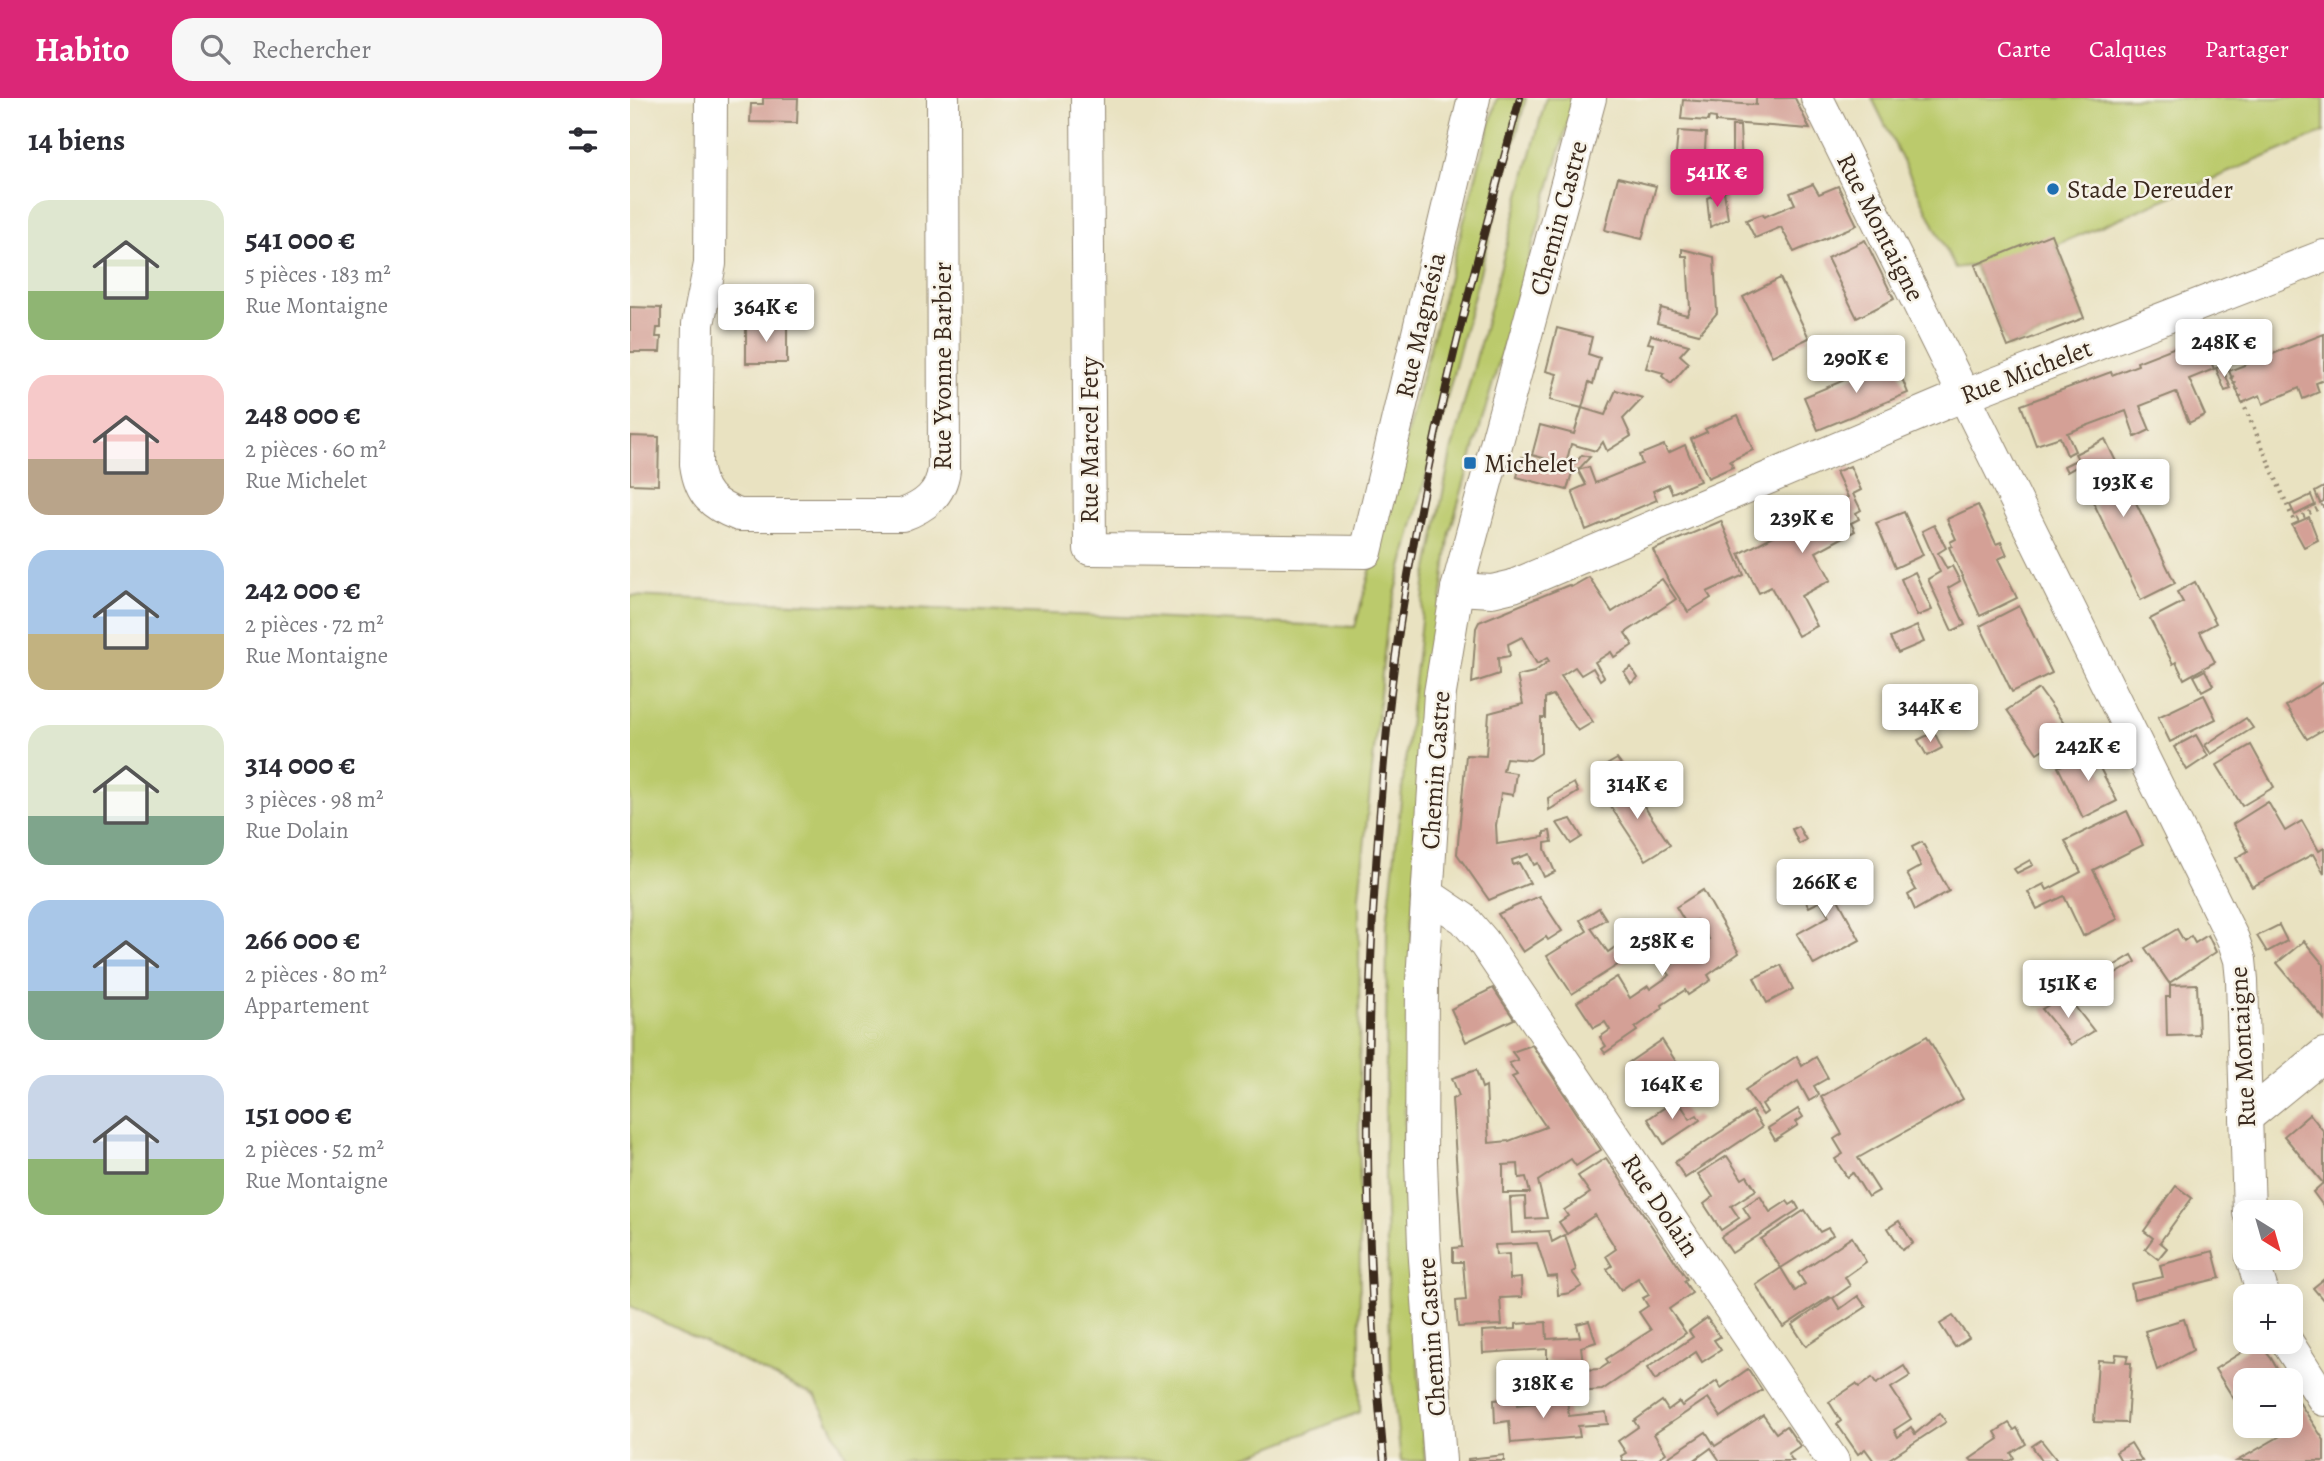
<!DOCTYPE html>
<html lang="fr">
<head>
<meta charset="utf-8">
<style>
  body { margin:0; font-family:Alegreya,serif; background:#f7f7f7; color:#2b2b33; height:100vh; display:flex; flex-direction:column; font-size:26px; white-space:nowrap }
  * { box-sizing:border-box; margin:0 }
  p { font-size:23px; color:#7c7c81 }
  .icon { flex:none; width:38px; height:38px; fill:none; stroke:currentColor; stroke-width:2; stroke-linecap:round; stroke-linejoin:round }
  .map { position:relative; flex:1; overflow:hidden }
  .drawer { display:flex; flex-direction:column; background:#fff; width:630px }
  .drawer>* { flex:none }
  .needle { width:46px; rotate:143deg }
  .controls { position:absolute; left:1603px; top:1102px; display:grid; gap:14px }
  .controls a { display:grid; place-items:center; width:70px; height:70px; border-radius:14px; background:#fff; box-shadow:0 4px 18px #0003; font-size:35px }
  .price { position:absolute; translate:-50% -60px; padding:0 16px; border-radius:7px; background:#fff; color:#222; font-size:23px; line-height:46px; filter:drop-shadow(0 2px 4px #0008) }
  .price::after { content:''; position:absolute; left:50%; top:42px; width:21px; height:16px; margin-left:-10px; background:inherit; clip-path:polygon(0 0,100% 0,50% 100%) }
  .price.current { background:#db2777; color:#fff }
  ul { padding:0; list-style:none }
  li { display:flex; align-items:center; gap:21px; height:175px; padding:0 28px }
  li span { display:grid; place-items:center; flex:none; width:196px; height:140px; border-radius:21px; color:#555 }
  li>.icon { margin-inline-start:auto }
  span .icon { width:84px; height:84px; fill:#fffc; stroke-width:1 }
  li b { font-size:30px }
  h2 { display:flex; justify-content:space-between; align-items:center; height:84px; padding:0 28px; font-size:30px }
  header { display:flex; align-items:center; gap:42px; box-sizing:border-box; height:98px; padding:0 35px; background:#db2777; color:#fff }
  header strong { font-size:33px }
  nav { display:flex; gap:38px; margin-inline-start:auto; font-size:24px }
  .search { width:490px; height:63px; background:#f7f7f7; display:flex; align-items:center; gap:18px; box-sizing:border-box; padding:0 24px; border-radius:21px; color:#7c7c81; font-size:26px }
  main { display:flex; flex:1; min-height:0 }
  .map>svg:first-child { display:block }
  .green { fill:#bbca6c; stroke:#7b7a45; stroke-width:2 }
  .building { fill:#d4a096; fill-rule:evenodd }
  .lines { fill:none; stroke-linecap:round; stroke-linejoin:round }
  .minor-casing { stroke:#928670; stroke-width:34 }
  .path { stroke:#928670; stroke-width:4.5; stroke-dasharray:2 5; stroke-linecap:butt }
  .minor { stroke:#fff; stroke-width:32 }
  .rail-casing { stroke:#3b2a1e; stroke-width:8 }
  .rail { stroke:#f7f3e8; stroke-width:5; stroke-dasharray:16; stroke-linecap:butt }
  .poi-dot { fill:#1f6fb2; stroke:#f7f3e8; stroke-width:2.5 }
  .labels { text-anchor:middle; stroke-width:5; stroke-linejoin:round; paint-order:stroke }
  .poi-label { font-size:26px; fill:#3b2a1e; stroke:#f7f3e8; text-anchor:start }
  .street-label { font-size:26px; fill:#3b2a1e; stroke:#f7f3e8 }
</style>
</head>
<body>
<header>
<strong>Habito</strong>
<div class="search"><svg class="icon" aria-label="search" viewBox="0 0 24 24"><circle cx="10" cy="10" r="6"/><path d="M15 15l6 6"/></svg>Rechercher</div>
<nav><a>Carte</a><a>Calques</a><a>Partager</a></nav>
</header>
<main>
<section class="drawer">
<h2>14 biens<svg class="icon" aria-label="filters" viewBox="0 0 24 24"><path d="M4 7h16M4 17h16"/><circle cx="9" cy="7" r="2"/><circle cx="15" cy="17" r="2"/></svg></h2>
<ul>
<li><span style="background:linear-gradient(#dfe7d0 65%,#8fb573 0)"><svg class="icon" aria-label="home" viewBox="0 0 24 24"><path d="M3 11l9-7 9 7M6 9v11h12V9"/></svg></span><div><b>541 000 €</b><p>5 pièces · 183 m²</p><p>Rue Montaigne</p></div></li>
<li><span style="background:linear-gradient(#f6c9c9 60%,#b9a48a 0)"><svg class="icon" aria-label="home" viewBox="0 0 24 24"><path d="M3 11l9-7 9 7M6 9v11h12V9"/></svg></span><div><b>248 000 €</b><p>2 pièces · 60 m²</p><p>Rue Michelet</p></div></li>
<li><span style="background:linear-gradient(#a9c7e8 60%,#c2b280 0)"><svg class="icon" aria-label="home" viewBox="0 0 24 24"><path d="M3 11l9-7 9 7M6 9v11h12V9"/></svg></span><div><b>242 000 €</b><p>2 pièces · 72 m²</p><p>Rue Montaigne</p></div></li>
<li><span style="background:linear-gradient(#dfe7d0 65%,#7fa58c 0)"><svg class="icon" aria-label="home" viewBox="0 0 24 24"><path d="M3 11l9-7 9 7M6 9v11h12V9"/></svg></span><div><b>314 000 €</b><p>3 pièces · 98 m²</p><p>Rue Dolain</p></div></li>
<li><span style="background:linear-gradient(#a9c7e8 65%,#7fa58c 0)"><svg class="icon" aria-label="home" viewBox="0 0 24 24"><path d="M3 11l9-7 9 7M6 9v11h12V9"/></svg></span><div><b>266 000 €</b><p>2 pièces · 80 m²</p><p>Appartement</p></div></li>
<li><span style="background:linear-gradient(#c9d6e8 60%,#8fb573 0)"><svg class="icon" aria-label="home" viewBox="0 0 24 24"><path d="M3 11l9-7 9 7M6 9v11h12V9"/></svg></span><div><b>151 000 €</b><p>2 pièces · 52 m²</p><p>Rue Montaigne</p></div></li>
</ul>
</section>
<div class="map">
<svg width="1694" height="1363" viewBox="0 0 1694 1363">
  <rect width="100%" height="100%" fill="#f7f3e8"/>
  <filter id="ink" filterUnits="userSpaceOnUse"><feTurbulence type="fractalNoise" baseFrequency=".0143" numOctaves="2"/><feDisplacementMap in="SourceGraphic" scale="14" xChannelSelector="R" yChannelSelector="G"/><feConvolveMatrix kernelMatrix="1 2 1 2 8 2 1 2 1" color-interpolation-filters="sRGB"/></filter>
  <filter id="wash" filterUnits="userSpaceOnUse"><feTurbulence type="fractalNoise" baseFrequency=".00686" numOctaves="4" result="noise"/><feDisplacementMap in="SourceGraphic" scale="28" xChannelSelector="R" yChannelSelector="G"/><feGaussianBlur stdDeviation="1.57" result="paint"/><feColorMatrix in="noise" values="0 0 0 0 0 0 0 0 0 0 0 0 0 0 0 0 0 1.4 0 .05"/><feComposite in="paint" operator="in"/></filter>
  <g filter="url(#wash)">
    <rect width="100%" height="100%" fill="#e9e2c1"/>
    <!-- green -->
    <g class="green">
      <path d="M867,0H896L757,527L729,799L730,1314L605,1363H219L186,1299L0,1208V498L725,529Z"/>
      <path d="M916,0H945L820,434L796,623L783,809L773,1061L795,1363H771L761,1275L755,1084L757,826L795,487L821,354Z"/>
      <path d="M1242,0H1694V34L1426,147L1454,220L1378,249L1345,167L1325,170Z"/>
    </g>
    <g id="blocks">
      <!-- building -->
      <g class="building">
        <path d="M133,0H168L167,25L120,24L121,6H133Z"/>
        <path d="M1126,0H1165L1180,31L1086,24V20L1079,19L1078,23L1051,21L1053,2L1126,7Z"/>
        <path d="M1102,28H1110L1112,70L1102,69Z"/>
        <path d="M1048,33L1076,35L1074,68L1099,70V72L1112,73V85L1094,93L1043,90Z"/>
        <path d="M988,79L1026,88L1012,141L975,132Z"/>
        <path d="M1183,86L1189,96L1208,88L1227,127L1164,154L1151,129L1125,140L1116,122L1133,116L1134,119L1165,106L1160,95Z"/>
        <path d="M1094,93L1098,121L1080,129L1077,100Z"/>
        <path d="M1421,136L1454,220L1378,249L1345,167Z"/>
        <path d="M1235,142L1264,201L1227,220L1197,160Z"/>
        <path d="M1052,151L1084,159L1087,215L1069,236L1027,225L1031,210L1057,217L1060,210L1057,158H1052Z"/>
        <path d="M1150,180L1179,240L1142,258L1113,199Z"/>
        <path d="M0,209L31,210V230H27L26,239H31L30,254H0Z"/>
        <path d="M116,226L157,227V265H116Z"/>
        <path d="M927,230L962,239L958,256L970,260L963,286L959,284L952,310L920,302L927,276L916,273Z"/>
        <path d="M1694,236V282L1686,285L1689,294L1673,301L1669,290L1633,306L1630,297L1612,305L1599,273Z"/>
        <path d="M1021,237L1059,247L1050,257L1059,265L1041,286L1032,278L1034,275L1016,270L1023,246L1018,245Z"/>
        <path d="M1571,239L1584,271L1559,281L1575,317L1559,325L1546,294L1510,308L1520,332L1505,339L1496,313L1437,335L1445,353L1437,357L1430,339L1406,347L1391,307L1481,274L1482,277L1508,267L1507,264Z"/>
        <path d="M1264,261L1278,295L1188,332L1174,299Z"/>
        <path d="M1592,268L1601,291L1595,293L1586,270Z"/>
        <path d="M986,292L1013,300L993,321L1001,338L977,353L973,344L966,353L941,346L936,366L902,357L910,327L944,336L952,310L975,317Z"/>
        <path d="M1108,317L1123,352L1100,363L1103,369L1078,380L1061,341L1077,334L1075,331Z"/>
        <path d="M0,338L29,339L28,387L0,386Z"/>
        <path d="M1475,341L1545,485L1511,502L1446,369L1437,374L1434,368L1448,361L1445,356Z"/>
        <path d="M1034,347L1038,355L1055,347L1070,383L1042,395L1038,386L1023,393L1027,402L956,432L942,393L956,387L948,372L959,369L965,385L1012,366L1009,357Z"/>
        <path d="M952,357L960,359L948,372L941,371Z"/>
        <path d="M892,359L943,371L937,392L887,379Z"/>
        <path d="M1220,368L1231,392L1223,396L1231,412L1226,415L1229,421L1221,425L1225,433L1186,454L1201,482L1171,498L1187,528L1168,538L1141,489L1129,495L1109,456L1218,399L1206,374Z"/>
        <path d="M1694,389V403L1690,405L1685,394Z"/>
        <path d="M1681,397L1685,407L1665,417L1660,407Z"/>
        <path d="M1348,407L1366,446L1371,444L1377,457L1368,461L1387,500L1350,518L1319,449L1322,448L1320,444L1326,441L1317,421Z"/>
        <path d="M1274,414L1293,457L1265,470L1246,425Z"/>
        <path d="M1679,419L1688,442L1674,449L1662,427Z"/>
        <path d="M1091,423L1114,477L1077,494L1081,500L1058,514L1039,484L1023,452Z"/>
        <path d="M1304,427L1316,450L1308,455L1317,471L1322,468L1330,483L1318,490L1335,527L1322,533L1298,481L1310,474L1292,433Z"/>
        <path d="M1285,474L1302,512L1287,518L1271,481Z"/>
        <path d="M959,479L982,514L1032,481L1046,501L995,535L1003,547L984,559L981,554L965,564L974,579L970,582L963,570L951,577L945,569L931,578L963,624L948,633L923,597L915,600V620H911V655L900,662L876,660L873,673L886,675L883,697L871,695L866,727L867,746L914,739V734L920,733L922,744L915,745V751L925,774L914,779L908,765L904,767L899,756L882,762L883,767L889,765L900,785L859,802L827,756L836,657L856,658L859,615L893,606L887,578L904,574L919,563L917,560L907,566L892,539L878,546L880,558L868,560L869,576L842,585L846,530L849,524L939,487L941,489Z"/>
        <path d="M1565,484L1586,525L1570,534L1585,564L1554,581L1546,564L1543,566L1520,521L1553,504L1547,494Z"/>
        <path d="M1389,508L1422,575L1382,594L1350,528Z"/>
        <path d="M1287,528L1294,544L1268,555L1260,540Z"/>
        <path d="M1001,569L1008,580L1001,585L994,574Z"/>
        <path d="M1575,572L1583,587L1572,593L1564,578Z"/>
        <path d="M1694,584V631L1677,641L1656,608Z"/>
        <path d="M1409,591L1440,634L1407,655L1377,612Z"/>
        <path d="M1574,597L1586,621L1540,644L1528,619Z"/>
        <path d="M1616,620L1623,630L1581,656L1575,647Z"/>
        <path d="M1304,634L1312,650L1297,658L1288,642Z"/>
        <path d="M1566,637L1578,658L1557,672L1544,649Z"/>
        <path d="M1621,647L1644,689L1612,708L1587,667Z"/>
        <path d="M1464,651L1473,669L1470,670L1487,703L1453,720L1428,669Z"/>
        <path d="M987,661L992,668L973,679L968,672Z"/>
        <path d="M998,684L1040,747L1016,762L975,700Z"/>
        <path d="M944,685L948,694L919,712L918,700Z"/>
        <path d="M1638,704L1655,733L1672,723L1689,753L1694,750V776L1683,756L1622,789L1606,760L1618,753L1603,726Z"/>
        <path d="M1497,713L1513,747L1463,772L1488,821L1453,838L1434,798L1407,811L1398,794L1414,786L1417,792L1451,774L1435,743Z"/>
        <path d="M941,721L952,739L941,746L927,725Z"/>
        <path d="M1168,728L1176,742L1169,746L1162,731Z"/>
        <path d="M1292,744L1319,793L1285,812L1278,797L1286,792L1277,776L1291,768L1282,749Z"/>
        <path d="M1400,762L1403,767L1387,775L1384,771Z"/>
        <path d="M1190,768L1230,842L1184,867L1167,836L1199,818L1191,803L1179,809L1164,782Z"/>
        <path d="M1073,792L1109,855L1078,877L1081,882L1058,897L1055,892L1032,907L1033,910L1005,930L1007,933L975,955L972,951L976,948L970,939L980,932L975,924L964,930L947,904L987,879L1000,900L1018,888L1020,891L1040,877L1035,871L1079,841L1066,822L1057,827L1046,809Z"/>
        <path d="M909,798L932,833L918,842L916,839L893,854L868,816Z"/>
        <path d="M969,810L976,821L961,830L978,854L988,847L997,861L942,896L917,858L957,833L950,822Z"/>
        <path d="M1649,827L1657,843L1637,854L1627,838Z"/>
        <path d="M1547,831L1554,843L1561,838L1565,845L1578,837L1586,854L1539,885L1515,850Z"/>
        <path d="M1674,843L1694,867V921L1647,865Z"/>
        <path d="M1502,857L1506,864L1479,880L1474,874Z"/>
        <path d="M1151,867L1163,891L1137,905L1124,880Z"/>
        <path d="M1567,886L1569,937L1537,938L1536,899H1540V887Z"/>
        <path d="M863,890L884,921L836,944L821,911Z"/>
        <path d="M1436,897L1464,933L1441,947L1412,911Z"/>
        <path d="M1297,938L1333,1001L1228,1060L1249,1093L1238,1099L1223,1075L1217,1079L1205,1061L1213,1056L1204,1041L1212,1036L1191,999Z"/>
        <path d="M1032,942L1050,970L1015,993L998,965Z"/>
        <path d="M902,947L971,1052L946,1068L941,1061L908,1083L917,1120L896,1121L895,1099L880,1100L882,1135L919,1133L922,1144L935,1137L946,1172L942,1174L952,1188L940,1195L928,1197L927,1178L918,1179L907,1145L865,1147L866,1157L879,1156L880,1181L891,1180L892,1199L870,1200L872,1227L828,1229L826,1203L836,1202L833,1164H823V1150L832,1149L822,1001L829,998L822,980L846,972L852,990L856,988L859,1045L879,1043L916,1029L882,979L887,977L879,965L888,962L882,954ZM888,1066L889,1080L896,1079L900,1095H873V1067Z"/>
        <path d="M1167,958L1172,968L1186,959L1198,980L1184,988L1189,997L1179,1003L1168,983L1132,1006L1137,1014L1133,1017L1115,992Z"/>
        <path d="M1047,1001L1060,1021L1067,1017L1070,1022L1034,1046L1018,1021Z"/>
        <path d="M1168,1011L1173,1019L1166,1024L1168,1027L1145,1042L1138,1030Z"/>
        <path d="M1122,1013L1132,1029L1055,1080L1045,1064Z"/>
        <path d="M1680,1016L1694,1034V1109L1683,1094L1693,1085L1654,1038Z"/>
        <path d="M1097,1058L1112,1081L1117,1078L1126,1092L1101,1108L1109,1120L1091,1132L1074,1106L1083,1099L1068,1076Z"/>
        <path d="M976,1060L1057,1181L1054,1183L1062,1195L1039,1211L1056,1235L972,1292L923,1296V1291L900,1293L899,1278L932,1274L931,1263L917,1264V1251L853,1255L852,1233L886,1231V1226L916,1224L917,1241L950,1239L947,1226L959,1223L966,1244L951,1249L954,1272L970,1271L979,1265L976,1261L1021,1232L1009,1214L1018,1208L1013,1200L1019,1197L1008,1180L991,1192L977,1171L982,1168L976,1158L986,1151L965,1117L937,1136L929,1124L938,1118L934,1112L960,1095L948,1078Z"/>
        <path d="M1546,1088L1562,1100L1530,1144L1537,1150L1528,1161L1515,1151L1523,1140L1514,1133Z"/>
        <path d="M1130,1098L1140,1114L1157,1103L1160,1107L1165,1104L1169,1111L1102,1155L1091,1139L1120,1120L1113,1109Z"/>
        <path d="M1175,1112L1190,1134L1198,1130L1203,1137L1151,1170L1131,1141Z"/>
        <path d="M1269,1123L1283,1145L1272,1152L1258,1130Z"/>
        <path d="M1222,1139L1236,1164L1215,1179L1220,1188L1203,1200L1210,1211L1228,1198L1236,1209L1176,1248L1162,1227L1201,1200L1199,1199L1153,1229L1126,1187L1151,1170L1165,1193L1175,1186L1168,1175Z"/>
        <path d="M1583,1153L1590,1180L1504,1201L1501,1186L1533,1179L1530,1167Z"/>
        <path d="M1694,1181V1203L1683,1190Z"/>
        <path d="M1323,1218L1339,1240L1325,1249L1310,1226Z"/>
        <path d="M1077,1220L1090,1239L1084,1242L1091,1252L1072,1264L1066,1254L1025,1282L1017,1270L1063,1239L1059,1233Z"/>
        <path d="M1554,1221L1563,1252L1527,1272L1515,1233Z"/>
        <path d="M1628,1244L1641,1260L1654,1283H1615V1305L1609,1309L1585,1271Z"/>
        <path d="M1486,1256L1498,1257L1496,1265H1501L1497,1325L1464,1324L1468,1262L1485,1263Z"/>
        <path d="M1274,1268L1280,1278L1261,1290L1281,1321L1264,1332L1268,1339L1281,1329L1285,1336L1310,1315L1316,1324L1256,1363H1244L1235,1351L1228,1356L1207,1326L1211,1323L1199,1304L1226,1286L1229,1289L1242,1280L1246,1286Z"/>
        <path d="M1118,1271L1132,1292L1091,1319L1078,1300L1024,1336L1036,1355L1025,1363H993L991,1358L996,1355L988,1343L1008,1329L1004,1323L1032,1303L1038,1312L1049,1304L1052,1308L1087,1283L1091,1290Z"/>
        <path d="M1661,1292L1694,1342V1363H1607L1659,1333L1656,1328H1661Z"/>
        <path d="M886,1300L887,1307L937,1302L939,1318L976,1314L978,1326L948,1328L950,1339L881,1345L879,1323L865,1325L864,1302Z"/>
        <path d="M1133,1317L1146,1335L1156,1328L1170,1348L1158,1356L1163,1363H1090L1081,1350L1063,1363H1039L1037,1360L1076,1334L1085,1348Z"/>
        <path d="M1379,1325L1384,1332L1387,1330L1396,1346L1381,1355L1384,1360L1379,1363H1342L1340,1361L1369,1341L1365,1334Z"/>
        <path d="M1411,1342L1426,1361L1423,1363H1412L1402,1348Z"/>
        <path d="M1501,1345L1512,1363H1491L1486,1354Z"/>
        <path d="M874,1357V1363H838V1361Z"/>
      </g>
    </g>
  </g>
  <g filter="url(#ink)">
    <use href="#blocks" fill-opacity="0" stroke="#928670" stroke-width="2"/>
    <g class="lines">
      <!-- minor casing -->
      <g class="minor-casing">
        <g id="minor">
          <path d="M81,0L80,166L68,226L66,366C70,396 82,407 109,417H272C294,409 311,397 314,371L313,0"/>
          <path d="M457,0L460,451L736,454L844,0"/>
          <path d="M1187,0L1603,841L1610,862L1612,882L1619,1115"/>
          <path d="M827,491L862,493L883,488L1315,305L1694,158"/>
          <path d="M797,796L834,821L853,843L1203,1363"/>
          <path d="M1616,1020L1694,956"/>
          <path d="M1622,1160L1634,1199"/>
          <path d="M1657,1244L1694,1302"/>
          <path d="M810,1363L794,1148L791,1063L792,883L810,595L827,491L960,0"/>
        </g>
      </g>
      <!-- path -->
      <path class="path" d="M1582,233L1664,423L1694,407"/>
      <!-- minor -->
      <use href="#minor" class="minor"/>
      <!-- rail casing -->
      <g class="rail-casing">
        <path id="rail" d="M754,1363C736,1181 734,999 743,816C748,731 754,645 765,561C791,371 840,185 890,0"/>
      </g>
      <!-- rail -->
      <use href="#rail" class="rail"/>
    </g>
  </g>
  <!-- markers -->
  <g class="poi-dot">
    <circle cx="1423" cy="91" r="7"/>
    <rect x="833" y="358" width="14" height="14" rx="3.5"/>
  </g>
  <g class="labels">
    <!-- poi labels -->
    <g class="poi-label">
      <text x="1437" y="100">Stade Dereuder</text>
      <text x="854" y="374">Michelet</text>
    </g>
    <!-- street labels -->
    <g class="street-label">
      <text transform="translate(928 120) rotate(-75)" y="9">Chemin Castre</text>
      <text transform="translate(1251 129) rotate(63)" y="9">Rue Montaigne</text>
      <text transform="translate(790 227) rotate(-77)" y="9">Rue Magnésia</text>
      <text transform="translate(312 268) rotate(-90)" y="9">Rue Yvonne Barbier</text>
      <text transform="translate(1396 273) rotate(-21)" y="9">Rue Michelet</text>
      <text transform="translate(459 342) rotate(-90)" y="9">Rue Marcel Fety</text>
      <text transform="translate(805 672) rotate(-86)" y="9">Chemin Castre</text>
      <text transform="translate(1612 949) rotate(-93)" y="9">Rue Montaigne</text>
      <text transform="translate(1031 1107) rotate(56)" y="9">Rue Dolain</text>
      <text transform="translate(801 1239) rotate(-94)" y="9">Chemin Castre</text>
    </g>
  </g>
</svg>
<div class="controls">
<a><svg class="needle" viewBox="-14 -14 28 28"><path d="M0-13l5 13h-10z" fill="#e53935"/><path d="M0 13l5-13h-10z" fill="#7c7c81"/></svg></a>
<a>+</a>
<a>−</a>
</div>
<b class="price current" style="left:1087px;top:111px">541K €</b>
<b class="price" style="left:136px;top:246px">364K €</b>
<b class="price" style="left:1594px;top:281px">248K €</b>
<b class="price" style="left:1226px;top:297px">290K €</b>
<b class="price" style="left:1493px;top:421px">193K €</b>
<b class="price" style="left:1172px;top:457px">239K €</b>
<b class="price" style="left:1300px;top:646px">344K €</b>
<b class="price" style="left:1458px;top:685px">242K €</b>
<b class="price" style="left:1007px;top:723px">314K €</b>
<b class="price" style="left:1195px;top:821px">266K €</b>
<b class="price" style="left:1032px;top:880px">258K €</b>
<b class="price" style="left:1438px;top:922px">151K €</b>
<b class="price" style="left:1042px;top:1023px">164K €</b>
<b class="price" style="left:913px;top:1322px">318K €</b>
</div>
</main>
</body>
</html>
